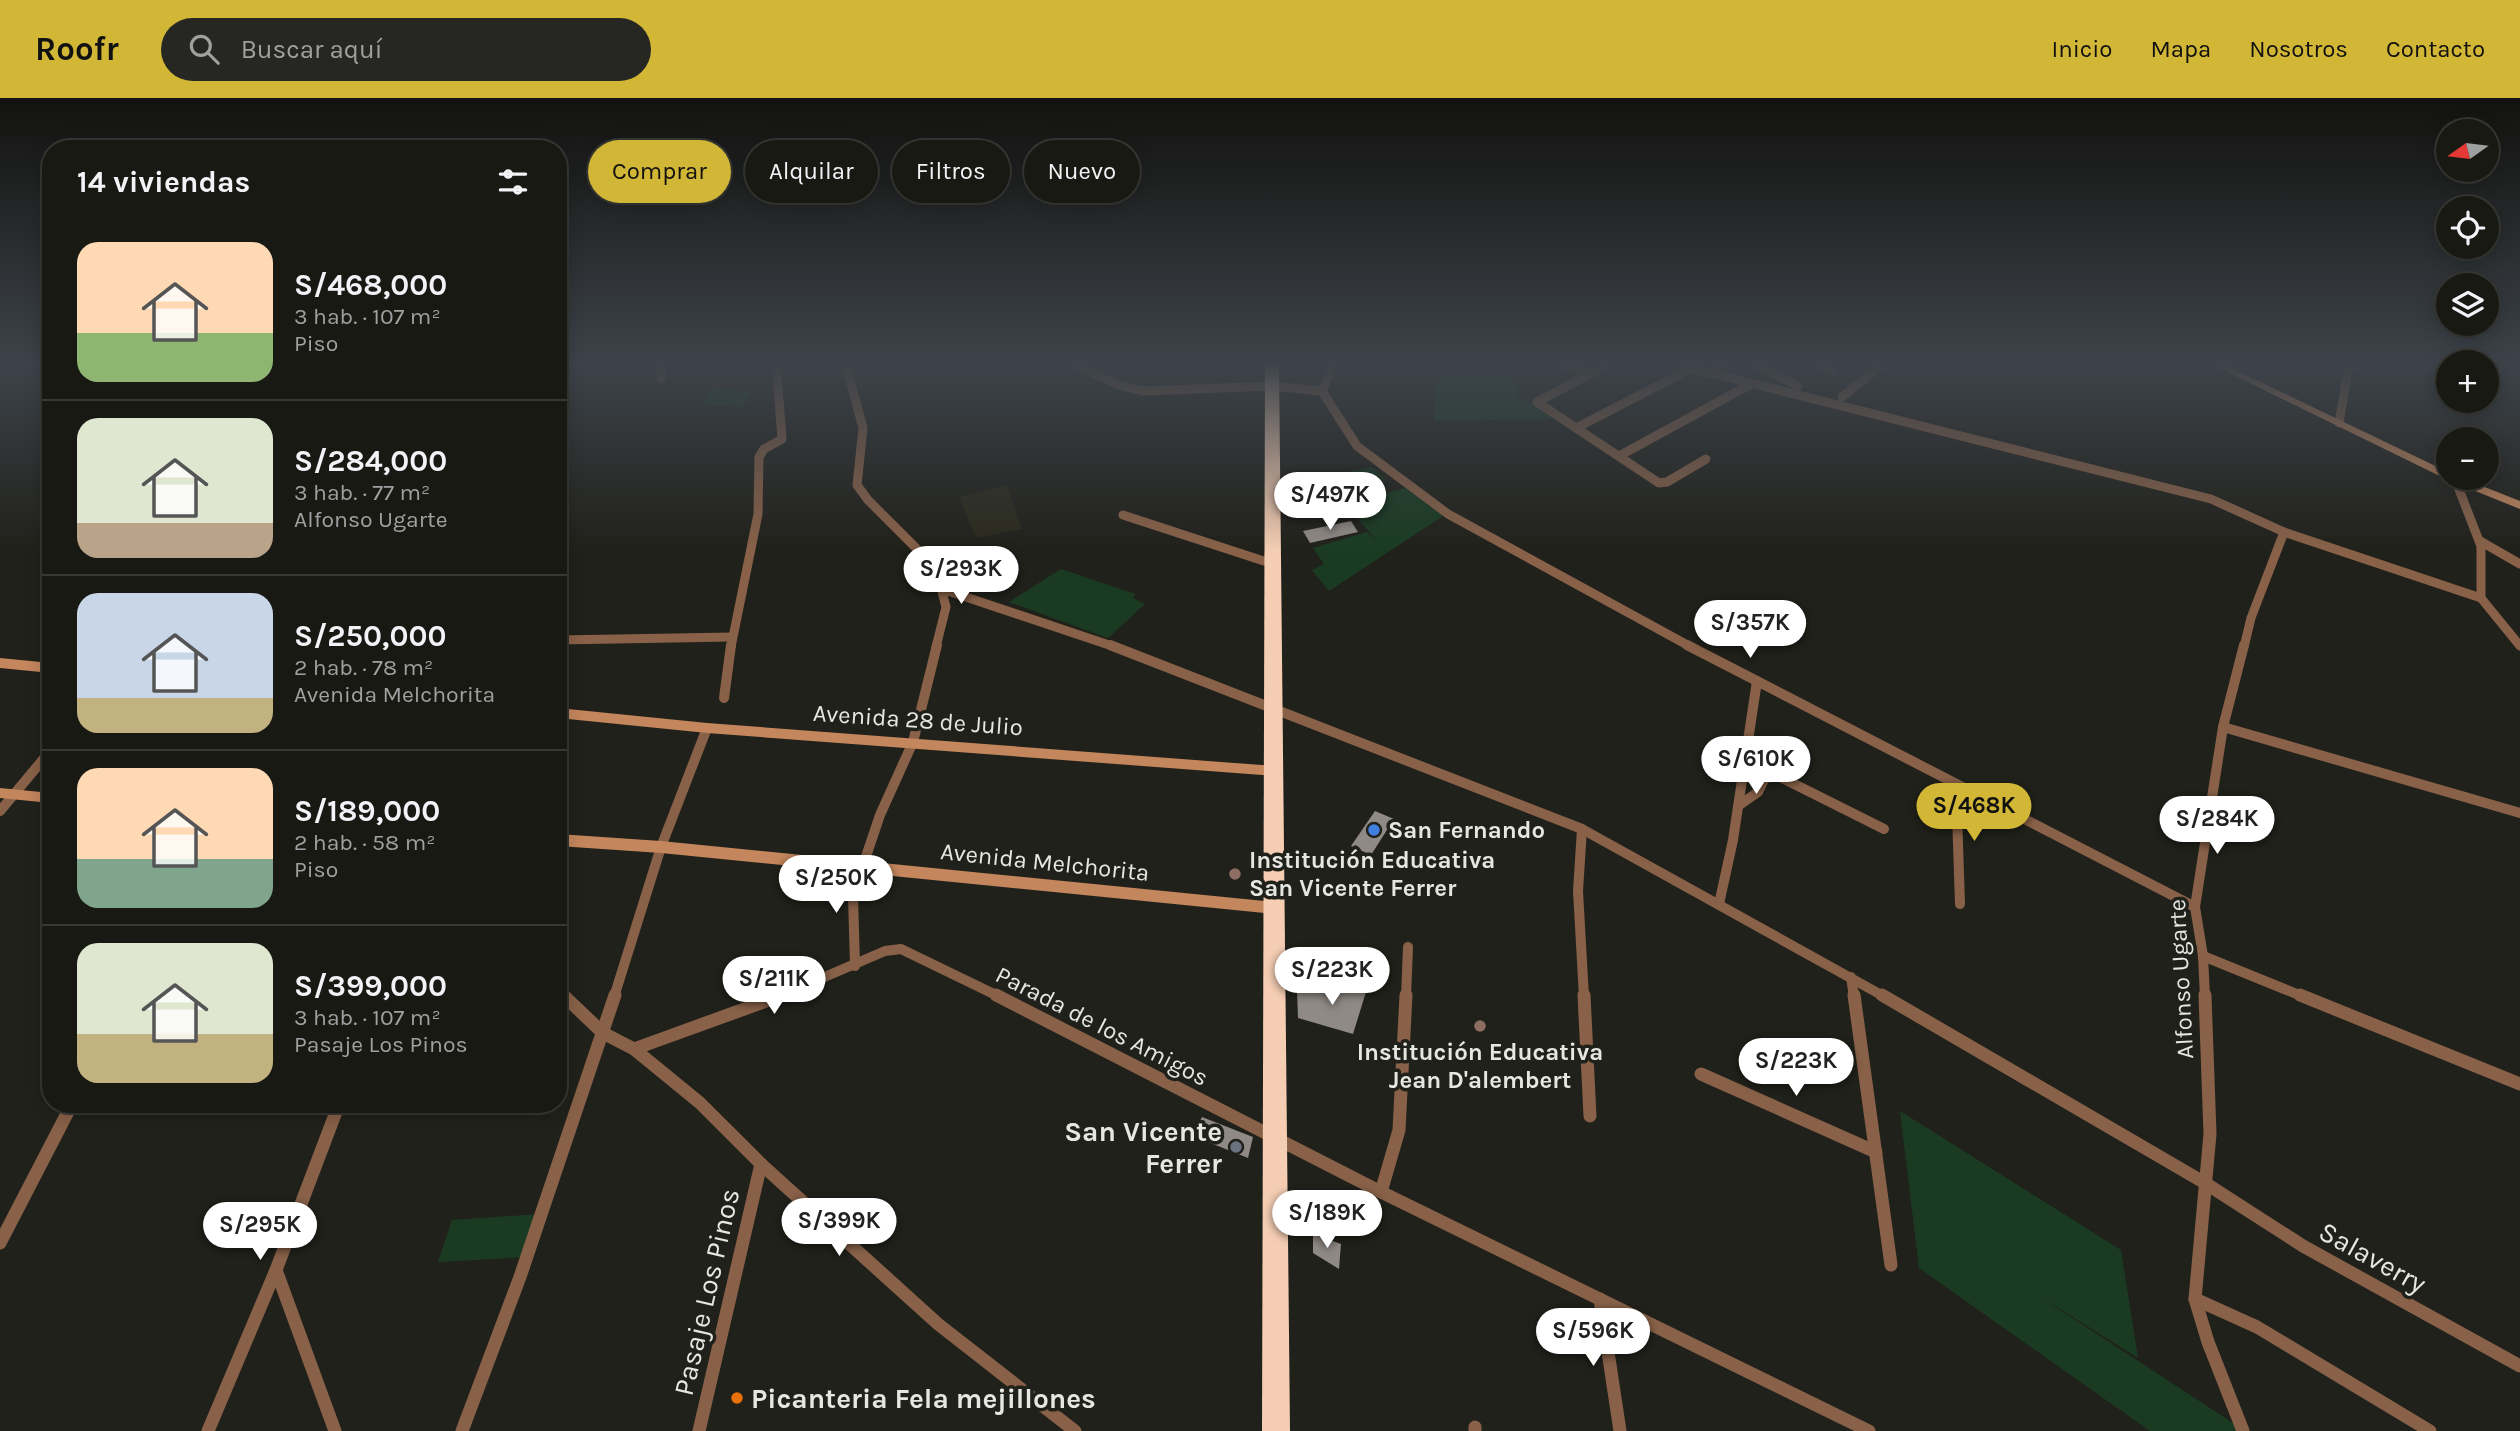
<!DOCTYPE html>
<html lang="es">
<head>
<meta charset="utf-8">
<style>
  body { margin:0; font-family:Karla,sans-serif; background:#262622; color:#f1f3f6; height:100vh; display:flex; flex-direction:column; font-size:26px; white-space:nowrap }
  * { box-sizing:border-box; margin:0 }
  p { font-size:23px; color:#9fa0a0 }
  .icon { flex:none; width:38px; height:38px; fill:none; stroke:currentColor; stroke-width:2; stroke-linecap:round; stroke-linejoin:round }
  .map { position:relative; flex:1; overflow:hidden }
  .panel { position:absolute; left:42px; top:42px; width:525px; height:973px; display:flex; flex-direction:column; background:#191914; border-radius:28px; box-shadow:0 4px 18px #0003,0 0 0 2px #373834 }
  .panel>* { flex:none }
  .top-card { position:absolute; left:588px; top:42px; width:665px; height:63px; display:flex; gap:14px }
  .needle { width:46px; rotate:256deg }
  .fabs { position:absolute; left:2436px; top:21px; display:grid; gap:14px }
  .fabs a { display:grid; place-items:center; width:63px; height:63px; border-radius:50%; background:#191914; box-shadow:0 4px 18px #0003,0 0 0 2px #373834; font-size:35px }
  .price { position:absolute; translate:-50% -60px; padding:0 16px; border-radius:24px; background:#fff; color:#222; font-size:23px; line-height:46px; filter:drop-shadow(0 2px 4px #0008) }
  .price::after { content:''; position:absolute; left:50%; top:42px; width:21px; height:16px; margin-left:-10px; background:inherit; clip-path:polygon(0 0,100% 0,50% 100%) }
  .price.on { background:#d2b635; color:#111 }
  ul { padding:0; list-style:none }
  li { display:flex; align-items:center; gap:21px; height:175px; padding:0 35px }
  li+li { border-top:2px solid #373834 }
  li span { display:grid; place-items:center; flex:none; width:196px; height:140px; border-radius:21px; color:#555 }
  li>.icon { margin-inline-start:auto }
  span .icon { width:84px; height:84px; fill:#fffc; stroke-width:1 }
  li b { font-size:30px }
  h2 { display:flex; justify-content:space-between; align-items:center; height:84px; padding:0 35px; font-size:30px }
  .chip { padding:0 24px; border-radius:32px; background:#191914; box-shadow:0 4px 18px #0003,0 0 0 2px #373834; font-size:24px; line-height:63px }
  .chip.on { background:#d2b635; color:#111 }
  header { display:flex; align-items:center; gap:42px; box-sizing:border-box; height:98px; padding:0 35px; background:#d2b635; color:#111 }
  header strong { font-size:33px }
  nav { display:flex; gap:38px; margin-inline-start:auto; font-size:24px }
  .search { width:490px; height:63px; background:#262622; display:flex; align-items:center; gap:18px; box-sizing:border-box; padding:0 24px; border-radius:38px; color:#9fa0a0; font-size:26px }
  .map>svg:first-child { display:block }
  .built { fill:#2a291d }
  .green { fill:#1a3b22 }
  .building { fill:#908a85 }
  .lines { fill:none; stroke-linecap:round; stroke-linejoin:round }
  .street-far2 { stroke:#886148; stroke-width:9 }
  .street-far1 { stroke:#886148; stroke-width:10 }
  .street { stroke:#886148; stroke-width:13 }
  .secondary { fill:#c4865c; fill-rule:evenodd }
  .highway { fill:#f4cdb3; fill-rule:evenodd }
  .shop-dot { fill:#3f7fe0; stroke:#21211b; stroke-width:2.5 }
  .education-dot { fill:#8d6e63; stroke:#21211b; stroke-width:2.5 }
  .worship-dot { fill:#6b7280; stroke:#21211b; stroke-width:2.5 }
  .food-dot { fill:#e8710a; stroke:#21211b; stroke-width:2.5 }
  .labels { text-anchor:middle; stroke-width:7; stroke-linejoin:round; paint-order:stroke }
  .street-label { font-size:24px; fill:#e6e6e2; stroke:#21211b }
  .poi-label { font-size:24px; font-weight:bold; fill:#e6e6e2; stroke:#21211b; text-anchor:start }
  .near-poi-label { font-size:28px; font-weight:bold; fill:#e6e6e2; stroke:#21211b; text-anchor:end }
  .near-street-label { font-size:28px; fill:#e6e6e2; stroke:#21211b }
</style>
</head>
<body>
<header>
<strong>Roofr</strong>
<div class="search"><svg class="icon" aria-label="search" viewBox="0 0 24 24"><circle cx="10" cy="10" r="6"/><path d="M15 15l6 6"/></svg>Buscar aquí</div>
<nav><a>Inicio</a><a>Mapa</a><a>Nosotros</a><a>Contacto</a></nav>
</header>
<div class="map">
<svg width="2520" height="1333" viewBox="0 0 2520 1333">
  <rect width="100%" height="100%" fill="#21211b"/>
  <!-- built -->
  <path class="built" d="M1007,387L1022,431L976,440L959,399Z"/>
  <!-- green -->
  <g class="green">
    <path d="M1436,267H1508L1519,293L1517,300L1567,321L1434,323Z"/>
    <path d="M711,290L753,292L743,309L702,307Z"/>
    <path d="M1372,369L1386,382L1334,391L1329,377Z"/>
    <path d="M1405,390L1443,418L1329,493L1312,472L1324,466L1313,450L1367,434L1377,443L1345,406Z"/>
    <path d="M1061,471L1135,496L1133,500L1145,506L1108,540L1009,504Z"/>
    <path d="M1900,1013L2121,1152L2138,1260L2025,1189L2239,1329L2240,1333H2150L1919,1170Z"/>
    <path d="M539,1116L527,1159L438,1164L452,1122Z"/>
  </g>
  <!-- building -->
  <g class="building">
    <path d="M1351,423L1358,434L1310,445L1303,433Z"/>
    <path d="M1375,713L1394,721L1371,757L1351,748Z"/>
    <path d="M1337,886L1366,894L1353,936L1298,920L1297,893H1328L1335,891Z"/>
    <path d="M1202,1019L1253,1039L1248,1060L1193,1038Z"/>
    <path d="M1313,1136L1341,1146L1339,1171L1313,1155Z"/>
  </g>
  <g class="lines">
    <!-- street-far2 -->
    <g class="street-far2">
      <path d="M661,267V281"/>
      <path d="M846,267L863,330L857,387L868,402L923,457L939,482L946,509L936,549"/>
      <path d="M1075,267L1119,287L1142,293L1272,288L1322,293"/>
      <path d="M1563,267L1590,274"/>
      <path d="M1607,267L1537,304L1659,385L1667,384L1706,361"/>
      <path d="M1679,267L2211,401L2284,434L2481,500"/>
      <path d="M1756,267L1798,288"/>
      <path d="M1820,267L1832,273"/>
      <path d="M1709,275L1725,267"/>
      <path d="M1322,293L1357,348L1448,416L1691,549"/>
      <path d="M1322,293L1333,267"/>
      <path d="M1842,299L1881,267"/>
      <path d="M2339,325L2348,273L2353,267"/>
      <path d="M1576,330L1692,270"/>
      <path d="M1619,358L1751,286"/>
      <path d="M2455,381L2481,448V500L2520,548"/>
      <path d="M1123,417L1273,466"/>
      <path d="M2480,443L2520,466"/>
      <path d="M945,492L1115,549"/>
      <path d="M558,542L732,539"/>
      <path d="M731,549L758,416L759,359L764,351L782,341L777,275"/>
      <path d="M2244,549L2251,520L2284,434"/>
    </g>
    <!-- street-far1 -->
    <g class="street-far1">
      <path d="M1110,547L1582,731L1885,899"/>
      <path d="M1687,547L2195,809"/>
      <path d="M724,600L731,547"/>
      <path d="M2223,629L2520,715"/>
      <path d="M1956,686L1960,806"/>
      <path d="M1738,708L1758,694L1765,680L1778,678L1884,731"/>
      <path d="M0,713L51,652"/>
      <path d="M1582,731L1578,793L1584,899"/>
      <path d="M1719,806L1733,742L1757,583"/>
      <path d="M2203,858L2304,899"/>
      <path d="M855,868L853,797L880,717L913,644L937,547"/>
      <path d="M1851,879L1854,899"/>
      <path d="M558,893L564,899"/>
      <path d="M614,899L661,749L707,630"/>
      <path d="M778,899L885,853L901,851L1000,899"/>
      <path d="M1406,899L1408,849"/>
      <path d="M2205,899L2203,858L2195,809L2223,629L2244,547"/>
    </g>
    <!-- street -->
    <g class="street">
      <path d="M563,897L603,935L634,951L700,1005L761,1066L938,1226L1075,1333"/>
      <path d="M996,897L1381,1094L1869,1333"/>
      <path d="M1584,897L1590,1018"/>
      <path d="M1854,897L1891,1167"/>
      <path d="M1882,897L2205,1085L2303,1148L2520,1268"/>
      <path d="M2205,897L2210,1036L2195,1201L2208,1244L2243,1333"/>
      <path d="M2300,897L2520,986"/>
      <path d="M634,951L783,897"/>
      <path d="M1701,976L1876,1054"/>
      <path d="M1381,1094L1399,1032L1406,897"/>
      <path d="M0,1145L72,1006"/>
      <path d="M276,1172L335,1333"/>
      <path d="M1600,1201L1620,1333"/>
      <path d="M2195,1201L2257,1229L2430,1333"/>
      <path d="M1475,1329V1333"/>
      <path d="M208,1333L276,1172L339,1006"/>
      <path d="M462,1333L520,1179L615,897"/>
      <path d="M699,1333L761,1066"/>
    </g>
    <!-- secondary -->
    <g class="secondary">
      <path d="M2213,267H2225L2448,374V380H2462L2520,403V411L2448,382Z"/>
      <path d="M0,560L51,565V575L0,570Z"/>
      <path d="M558,610L707,625L1274,668L1281,673L1274,678L707,635L558,620Z"/>
      <path d="M0,690L51,695V705L0,700Z"/>
      <path d="M558,736L661,743L1275,804L1280,806L1283,810L1280,814L1275,816L661,755L558,748Z"/>
    </g>
    <!-- highway -->
    <path class="highway" d="M1265,267H1279L1290,1333H1262Z"/>
  </g>
  <!-- sky -->
  <linearGradient id="sky" x2="0" y2="1"><stop stop-color="#12120f"/><stop offset="0.59" stop-color="#3d434a"/><stop offset="1" stop-color="#3d434a" stop-opacity="0"/></linearGradient>
  <rect width="2520" height="453" fill="url(#sky)"/>
  <!-- markers -->
  <circle class="shop-dot" cx="1374" cy="732" r="7"/>
  <g class="education-dot">
    <circle cx="1235" cy="776" r="7"/>
    <circle cx="1480" cy="928" r="7"/>
  </g>
  <circle class="worship-dot" cx="1236" cy="1049" r="7"/>
  <circle class="food-dot" cx="737" cy="1300" r="7"/>
  <g class="labels">
    <!-- street labels -->
    <g class="street-label">
      <text transform="translate(918 622) rotate(4)" y="8">Avenida 28 de Julio</text>
      <text transform="translate(1045 764) rotate(6)" y="8">Avenida Melchorita</text>
      <text transform="translate(2181 881) rotate(-93)" y="8">Alfonso Ugarte</text>
      <text transform="translate(1102 928) rotate(27)" y="8">Parada de los Amigos</text>
    </g>
    <!-- poi labels -->
    <g class="poi-label">
      <text x="1388" y="740">San Fernando</text>
      <text x="1249" y="770">Institución Educativa<tspan x="1249" dy="28">San Vicente Ferrer</tspan></text>
      <text x="1480" y="962" text-anchor="middle">Institución Educativa<tspan x="1480" dy="28">Jean D'alembert</tspan></text>
    </g>
    <!-- near-poi labels -->
    <g class="near-poi-label">
      <text x="1222" y="1043">San Vicente<tspan x="1222" dy="32">Ferrer</tspan></text>
      <text x="751" y="1310" text-anchor="start">Picanteria Fela mejillones</text>
    </g>
    <!-- near-street labels -->
    <g class="near-street-label">
      <text transform="translate(2373 1159) rotate(29)" y="10">Salaverry</text>
      <text transform="translate(706 1194) rotate(-77)" y="10">Pasaje Los Pinos</text>
    </g>
  </g>
</svg>
<div class="fabs">
<a><svg class="needle" viewBox="-14 -14 28 28"><path d="M0-13l5 13h-10z" fill="#e53935"/><path d="M0 13l5-13h-10z" fill="#9fa0a0"/></svg></a>
<a><svg class="icon" aria-label="locate" viewBox="0 0 24 24"><circle cx="12" cy="12" r="6"/><path d="M12 2v4M12 18v4M2 12h4M18 12h4"/></svg></a>
<a><svg class="icon" aria-label="layers" viewBox="0 0 24 24"><path d="M12 4l9 5-9 5-9-5zM3 14l9 5 9-5"/></svg></a>
<a>+</a>
<a>−</a>
</div>
<b class="price" style="left:1330px;top:434px">S/497K</b>
<b class="price" style="left:961px;top:508px">S/293K</b>
<b class="price" style="left:1750px;top:562px">S/357K</b>
<b class="price" style="left:1756px;top:698px">S/610K</b>
<b class="price on" style="left:1974px;top:745px">S/468K</b>
<b class="price" style="left:2217px;top:758px">S/284K</b>
<b class="price" style="left:836px;top:817px">S/250K</b>
<b class="price" style="left:1332px;top:909px">S/223K</b>
<b class="price" style="left:774px;top:918px">S/211K</b>
<b class="price" style="left:1796px;top:1000px">S/223K</b>
<b class="price" style="left:1327px;top:1152px">S/189K</b>
<b class="price" style="left:839px;top:1160px">S/399K</b>
<b class="price" style="left:260px;top:1164px">S/295K</b>
<b class="price" style="left:1593px;top:1270px">S/596K</b>
<div class="top-card">
<a class="chip on">Comprar</a>
<a class="chip">Alquilar</a>
<a class="chip">Filtros</a>
<a class="chip">Nuevo</a>
</div>
<section class="panel">
<h2>14 viviendas<svg class="icon" aria-label="filters" viewBox="0 0 24 24"><path d="M4 7h16M4 17h16"/><circle cx="9" cy="7" r="2"/><circle cx="15" cy="17" r="2"/></svg></h2>
<ul>
<li><span style="background:linear-gradient(#ffd9b3 65%,#8fb573 0)"><svg class="icon" aria-label="home" viewBox="0 0 24 24"><path d="M3 11l9-7 9 7M6 9v11h12V9"/></svg></span><div><b>S/468,000</b><p>3 hab. · 107 m²</p><p>Piso</p></div></li>
<li><span style="background:linear-gradient(#dfe7d0 75%,#b9a48a 0)"><svg class="icon" aria-label="home" viewBox="0 0 24 24"><path d="M3 11l9-7 9 7M6 9v11h12V9"/></svg></span><div><b>S/284,000</b><p>3 hab. · 77 m²</p><p>Alfonso Ugarte</p></div></li>
<li><span style="background:linear-gradient(#c9d6e8 75%,#c2b280 0)"><svg class="icon" aria-label="home" viewBox="0 0 24 24"><path d="M3 11l9-7 9 7M6 9v11h12V9"/></svg></span><div><b>S/250,000</b><p>2 hab. · 78 m²</p><p>Avenida Melchorita</p></div></li>
<li><span style="background:linear-gradient(#ffd9b3 65%,#7fa58c 0)"><svg class="icon" aria-label="home" viewBox="0 0 24 24"><path d="M3 11l9-7 9 7M6 9v11h12V9"/></svg></span><div><b>S/189,000</b><p>2 hab. · 58 m²</p><p>Piso</p></div></li>
<li><span style="background:linear-gradient(#dfe7d0 65%,#c2b280 0)"><svg class="icon" aria-label="home" viewBox="0 0 24 24"><path d="M3 11l9-7 9 7M6 9v11h12V9"/></svg></span><div><b>S/399,000</b><p>3 hab. · 107 m²</p><p>Pasaje Los Pinos</p></div></li>
</ul>
</section>
</div>
</body>
</html>
